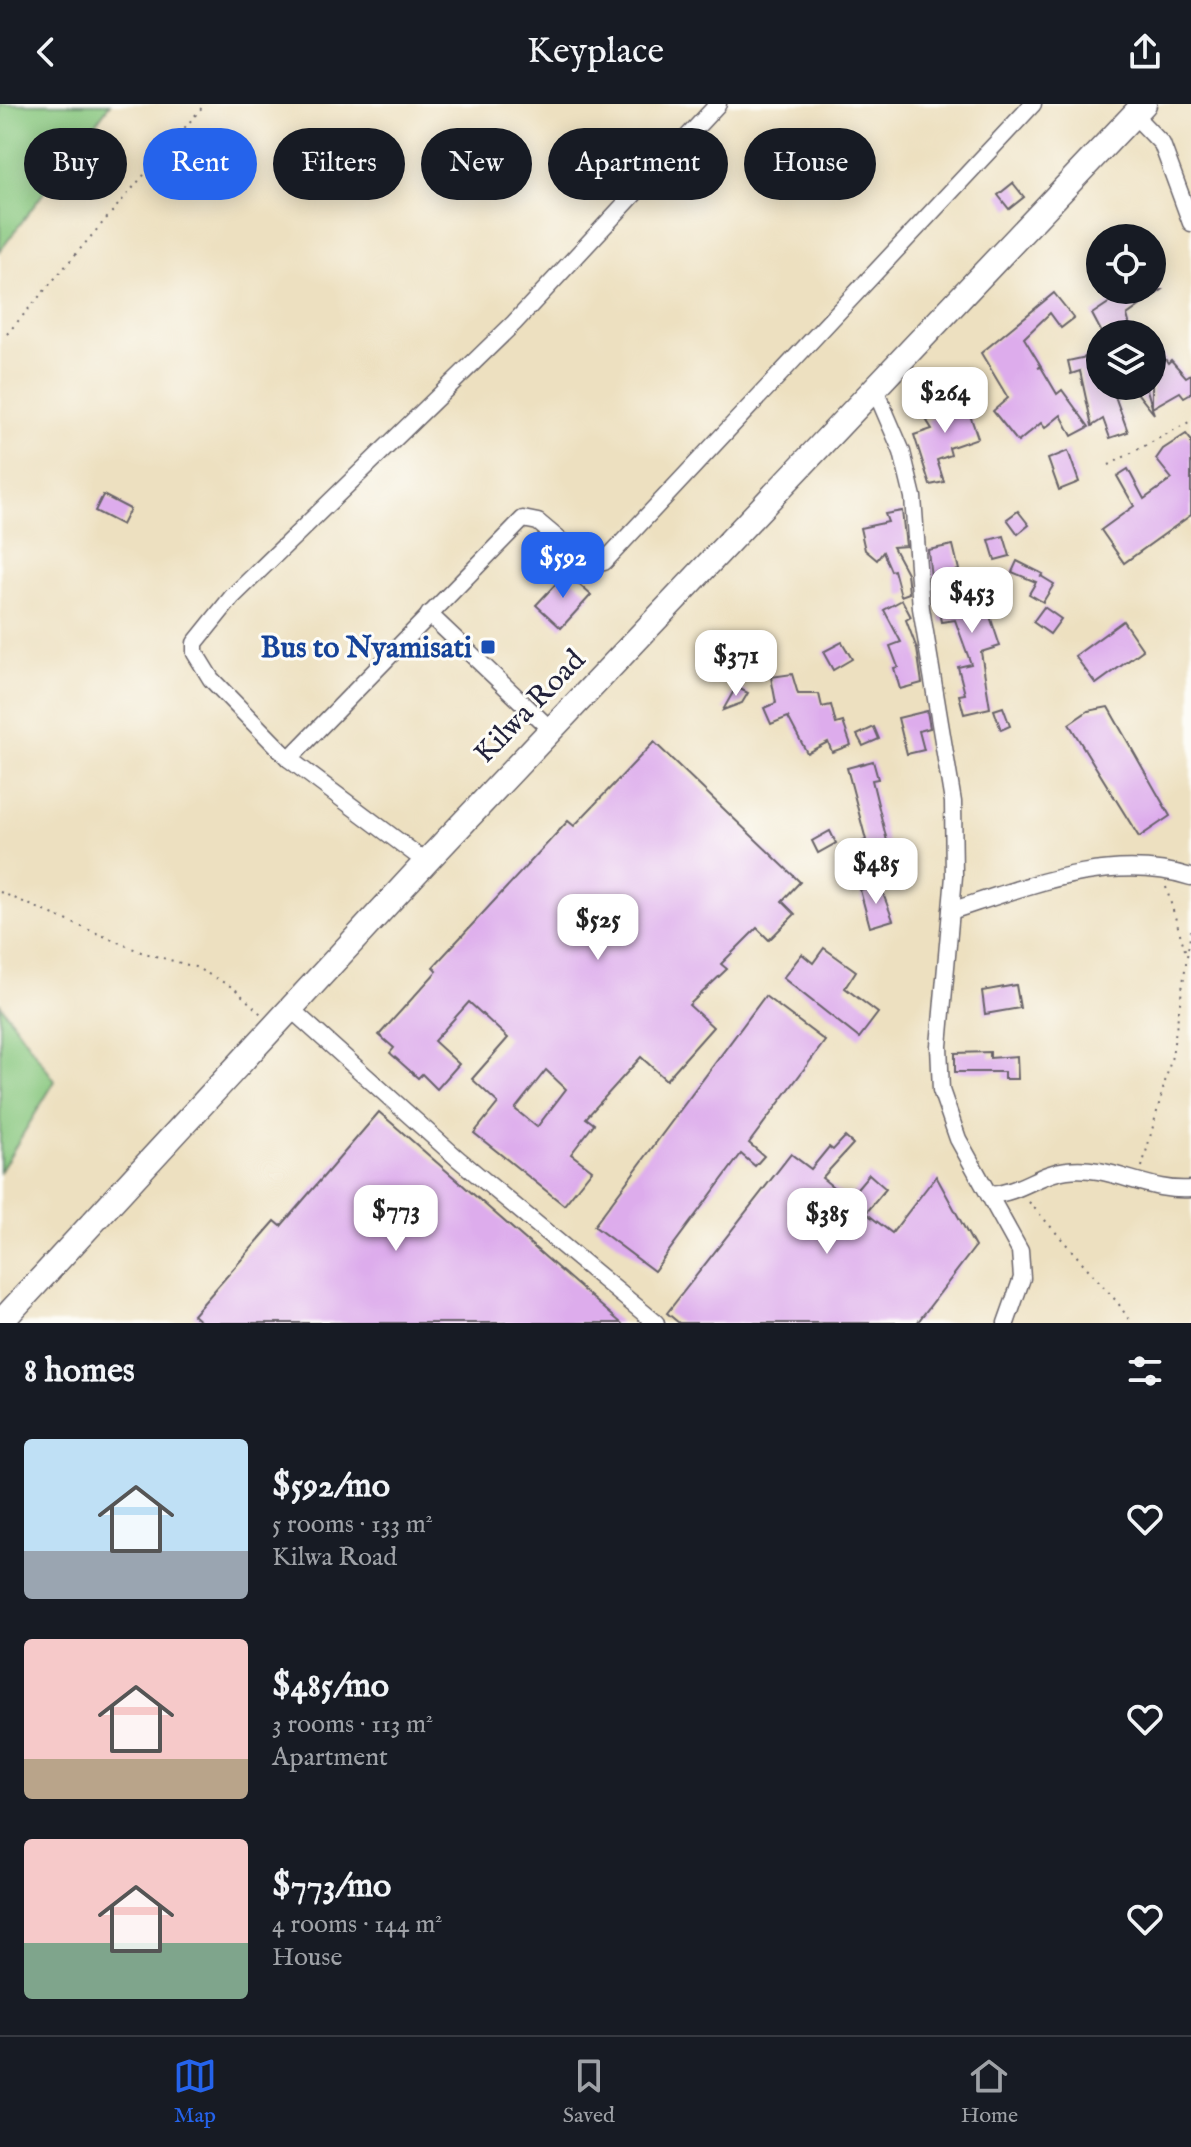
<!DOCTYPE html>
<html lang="en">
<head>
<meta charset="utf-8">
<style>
  body { margin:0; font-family:"IM FELL English",serif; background:#20242c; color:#f1f3f6; height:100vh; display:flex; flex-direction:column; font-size:30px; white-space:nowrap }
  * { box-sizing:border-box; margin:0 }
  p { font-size:26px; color:#9ea1a6 }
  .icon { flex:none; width:44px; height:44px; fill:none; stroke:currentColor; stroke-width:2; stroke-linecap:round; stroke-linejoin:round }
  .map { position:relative; height:1219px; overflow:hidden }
  .panel { display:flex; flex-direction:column; background:#171b24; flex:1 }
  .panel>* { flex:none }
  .top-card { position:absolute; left:24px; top:24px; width:1144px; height:72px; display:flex; gap:16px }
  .fabs { position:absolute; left:1086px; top:120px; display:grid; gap:16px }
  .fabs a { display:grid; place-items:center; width:80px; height:80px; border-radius:50%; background:#171b24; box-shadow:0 4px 20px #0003; font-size:40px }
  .price { position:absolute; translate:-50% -68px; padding:0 18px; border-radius:16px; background:#fff; color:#222; font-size:26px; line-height:52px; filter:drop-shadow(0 2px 4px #0008) }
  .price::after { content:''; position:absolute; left:50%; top:48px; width:24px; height:18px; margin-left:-12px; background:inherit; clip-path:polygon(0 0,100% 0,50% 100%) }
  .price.selected { background:#2563eb; color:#fff }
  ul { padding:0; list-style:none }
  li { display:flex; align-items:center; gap:24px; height:200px; padding:0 24px }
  li span { display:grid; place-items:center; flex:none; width:224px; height:160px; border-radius:8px; color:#555 }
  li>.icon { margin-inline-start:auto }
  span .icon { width:96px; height:96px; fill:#fffc; stroke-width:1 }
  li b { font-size:34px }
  h2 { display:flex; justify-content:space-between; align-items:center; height:96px; padding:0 24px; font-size:34px }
  .chip { padding:0 28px; border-radius:36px; background:#171b24; box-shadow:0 4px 20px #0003; font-size:28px; line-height:72px }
  .chip.selected { background:#2563eb; color:#fff }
  header { display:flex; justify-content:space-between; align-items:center; height:104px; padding:0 24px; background:#171b24; font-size:36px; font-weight:600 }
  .menu { display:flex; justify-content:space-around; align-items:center; height:112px; border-top:2px solid #363941; background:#171b24; font-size:22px; color:#9ea1a6 }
  .menu a { display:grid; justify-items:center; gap:4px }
  .menu .selected { color:#2563eb }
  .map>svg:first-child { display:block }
  .green { fill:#88c77f; stroke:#55745d; stroke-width:2 }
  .building { fill:#ddacec; fill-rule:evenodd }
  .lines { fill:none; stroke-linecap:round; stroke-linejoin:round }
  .minor-casing { stroke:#69646a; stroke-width:19 }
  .highway-casing { stroke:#69646a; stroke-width:27 }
  .path { stroke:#69646a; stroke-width:2; stroke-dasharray:2 6; stroke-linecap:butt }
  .minor { stroke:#fff; stroke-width:16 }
  .highway { stroke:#fff; stroke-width:24 }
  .transit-dot { fill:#1a4fb4; stroke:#fdfcf7; stroke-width:3 }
  .labels { text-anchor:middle; stroke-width:6; stroke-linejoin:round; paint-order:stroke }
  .transit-label { font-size:30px; font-weight:bold; fill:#164399; stroke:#fdfcf7; text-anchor:end }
  .street-label { font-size:30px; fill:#22223b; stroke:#fdfcf7 }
</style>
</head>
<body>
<header><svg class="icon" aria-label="back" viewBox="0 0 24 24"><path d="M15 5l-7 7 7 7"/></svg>Keyplace<svg class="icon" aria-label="share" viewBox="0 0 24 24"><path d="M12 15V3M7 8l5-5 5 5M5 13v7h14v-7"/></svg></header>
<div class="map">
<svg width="1191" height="1219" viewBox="0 0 1191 1219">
  <rect width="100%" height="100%" fill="#fdfcf7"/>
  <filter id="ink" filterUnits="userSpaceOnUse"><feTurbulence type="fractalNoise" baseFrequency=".0125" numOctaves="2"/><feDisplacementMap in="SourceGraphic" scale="16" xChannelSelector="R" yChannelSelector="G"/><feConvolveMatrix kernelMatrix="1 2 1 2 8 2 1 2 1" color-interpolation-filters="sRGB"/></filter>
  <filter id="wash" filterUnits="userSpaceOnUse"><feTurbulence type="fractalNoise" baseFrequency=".006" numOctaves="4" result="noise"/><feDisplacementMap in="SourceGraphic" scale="32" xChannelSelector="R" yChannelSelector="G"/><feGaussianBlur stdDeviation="1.8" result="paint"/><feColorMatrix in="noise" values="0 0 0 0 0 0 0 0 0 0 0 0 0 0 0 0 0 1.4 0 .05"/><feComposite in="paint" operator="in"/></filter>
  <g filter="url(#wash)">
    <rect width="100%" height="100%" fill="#ede0c0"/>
    <!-- green -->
    <g class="green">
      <path d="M0,0H110L0,147Z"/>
      <path d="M0,900L55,977L0,1068Z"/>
    </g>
    <g id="blocks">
      <!-- building -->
      <g class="building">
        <path d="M1013,79L1024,93L1009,105L998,91Z"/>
        <path d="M1128,186H1162L1127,211L1132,230H1111L1109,225L1102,229L1092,210Z"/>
        <path d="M1054,189L1074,214L1061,224L1050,209L1024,234L1041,262L1038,264L1041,263L1057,290L1062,286L1089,323L1072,332L1061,311L1045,324L1041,319L1018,338L993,307L1008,294L981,249Z"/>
        <path d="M1152,236L1168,259L1171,256L1186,273L1191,270V289L1184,293L1180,288L1152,304L1154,310L1134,285L1115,292L1128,328L1110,334L1103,315L1092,322L1080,267L1071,270L1068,257L1100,250V282H1146L1152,303V279L1162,268L1152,256Z"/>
        <path d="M946,287L959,299L965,297L978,334L949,344L951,351L937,356L944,378L930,381L914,331L932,325L927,317L945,306L936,297Z"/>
        <path d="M1186,330L1191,336V411L1124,459L1101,426L1134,402L1117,372L1128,365L1144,395L1172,375L1156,355L1163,345Z"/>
        <path d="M1068,347L1079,378L1059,386L1048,355Z"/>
        <path d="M103,391L130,405L122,421L95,407Z"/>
        <path d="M902,407L906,442L893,443L907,469L909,489L901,492L894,466L891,467L883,448L877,456L865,446L860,424L888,418L885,410Z"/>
        <path d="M1018,407L1029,421L1018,430L1007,415Z"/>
        <path d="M1004,432L1010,452L995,456L989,436Z"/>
        <path d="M953,441L959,466L931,474L928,446Z"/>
        <path d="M1017,457L1043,470L1041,472L1054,480L1043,498L1029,490L1036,478L1012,468Z"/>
        <path d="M566,469L591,491L561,524L536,501Z"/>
        <path d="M998,475L1001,494L985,497L1000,542L981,548L990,604L964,610L959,591L965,590L958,563L971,560L955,516L941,518L935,486Z"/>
        <path d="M902,496L911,513L906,516L917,545L922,579L900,585L894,564L898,563L890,542L901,538L884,506Z"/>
        <path d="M1044,503L1061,515L1050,530L1033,518Z"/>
        <path d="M1123,517L1143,546L1096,580L1075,552Z"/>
        <path d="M842,538L852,555L833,566L823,548Z"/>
        <path d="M792,570L798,590H819L822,603L831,601L836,620L843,618L851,641L832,648L828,638L807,649L788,613L771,620L764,604L776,599L771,573Z"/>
        <path d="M736,583L748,589L742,599L723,606Z"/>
        <path d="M1003,603L1010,622L1001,626L994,606Z"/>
        <path d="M1108,603L1170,712L1139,733L1069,620L1088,607Z"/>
        <path d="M927,607L930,624L919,627L924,646L907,650L898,614Z"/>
        <path d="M874,623L879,635L863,642L857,631Z"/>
        <path d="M654,638L800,778L782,797L795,810L769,836L757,824L721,860L727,865L689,901L713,923L666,976L641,953L586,1014L594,1020L571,1050L592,1066L564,1101L474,1029L498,999L472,975L508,934L469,898L434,937L459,960L437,985L422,970L418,974L390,949L394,944L379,931L437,867L433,863L568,717L574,722ZM546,966L566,985L537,1023L515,1005Z"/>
        <path d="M873,657L878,675L872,676L888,741L863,748L861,738L866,736L847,664Z"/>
        <path d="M830,727L836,739L818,749L812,737Z"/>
        <path d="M879,779L893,816L870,823L860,786Z"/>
        <path d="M824,844L856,867L845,884L878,909L859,934L783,874L802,850L813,859Z"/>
        <path d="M1016,881L1020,904L985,910L982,887Z"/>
        <path d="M765,892L825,937L749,1039L764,1052L755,1062L741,1050L654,1167L594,1122Z"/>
        <path d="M990,948V954L1017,952L1018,975H1004V968H955V949Z"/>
        <path d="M379,1008L621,1219H202L193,1211L275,1117L281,1122Z"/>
        <path d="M845,1033L853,1040L822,1074L848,1095L869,1070L886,1085L866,1109L892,1129L936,1072L975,1143L917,1219H679L667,1209L791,1050L811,1065L829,1043L833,1046Z"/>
      </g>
    </g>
  </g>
  <g filter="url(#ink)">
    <use href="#blocks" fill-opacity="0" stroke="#69646a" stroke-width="2"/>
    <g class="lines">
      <!-- minor casing -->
      <g class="minor-casing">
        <g id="minor">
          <path d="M1134,11L1162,40L1191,119"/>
          <path d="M874,283L902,348L913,393L921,504L953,698L954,772L939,942L941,986L958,1035L1020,1147L1022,1174L1006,1219"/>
          <path d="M429,510L551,626"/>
          <path d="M289,655L523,415L538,418L588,460L604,458L1033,0"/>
          <path d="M426,758L289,655L211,575L195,549V539L232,493L514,219L718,0"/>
          <path d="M951,807C1028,782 1111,748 1191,773"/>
          <path d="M292,906L457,1054L656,1219"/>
          <path d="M989,1091C1021,1089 1039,1069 1067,1066C1109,1060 1149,1089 1191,1085"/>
        </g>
      </g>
      <!-- highway casing -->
      <g class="highway-casing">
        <path id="highway" d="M0,1219L426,758L1144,0"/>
      </g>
      <!-- path -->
      <g class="path">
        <path d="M7,230L205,0"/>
        <path d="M1109,361L1191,317"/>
        <path d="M1166,783L1185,846"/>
        <path d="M0,788L141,848L195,863L234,884L261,910"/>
        <path d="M1142,1063L1172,952L1191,826"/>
        <path d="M1029,1098L1118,1199L1131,1219"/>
      </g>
      <!-- minor -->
      <use href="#minor" class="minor"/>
      <!-- highway -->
      <use href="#highway" class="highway"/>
    </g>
  </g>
  <!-- markers -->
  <rect class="transit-dot" x="480" y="535" width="16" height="16" rx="4"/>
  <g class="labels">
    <!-- transit labels -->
    <g class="transit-label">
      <text x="472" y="553">Bus to Nyamisati</text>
    </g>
    <!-- street labels -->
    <g class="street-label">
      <text transform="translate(529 602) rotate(-46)" y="10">Kilwa Road</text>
    </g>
  </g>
</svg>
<div class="fabs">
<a><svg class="icon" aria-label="locate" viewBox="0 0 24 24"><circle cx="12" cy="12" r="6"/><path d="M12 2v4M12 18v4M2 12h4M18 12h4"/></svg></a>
<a><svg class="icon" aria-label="layers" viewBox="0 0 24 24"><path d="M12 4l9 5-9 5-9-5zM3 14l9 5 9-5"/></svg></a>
</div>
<b class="price" style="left:945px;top:331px">$264</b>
<b class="price selected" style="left:563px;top:496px">$592</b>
<b class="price" style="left:972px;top:531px">$453</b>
<b class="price" style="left:736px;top:594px">$371</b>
<b class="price" style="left:876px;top:802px">$485</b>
<b class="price" style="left:598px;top:858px">$525</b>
<b class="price" style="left:396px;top:1149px">$773</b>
<b class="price" style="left:827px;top:1152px">$385</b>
<div class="top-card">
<a class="chip">Buy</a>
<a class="chip selected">Rent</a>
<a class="chip">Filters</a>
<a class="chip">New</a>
<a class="chip">Apartment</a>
<a class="chip">House</a>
</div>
</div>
<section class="panel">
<h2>8 homes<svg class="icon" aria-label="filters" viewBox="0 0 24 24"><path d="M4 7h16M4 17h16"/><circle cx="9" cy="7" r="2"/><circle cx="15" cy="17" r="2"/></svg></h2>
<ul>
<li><span style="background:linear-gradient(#bfe0f5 70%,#9aa5b1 0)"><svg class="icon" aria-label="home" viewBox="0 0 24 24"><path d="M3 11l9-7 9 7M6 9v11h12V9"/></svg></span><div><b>$592/mo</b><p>5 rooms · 133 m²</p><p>Kilwa Road</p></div><svg class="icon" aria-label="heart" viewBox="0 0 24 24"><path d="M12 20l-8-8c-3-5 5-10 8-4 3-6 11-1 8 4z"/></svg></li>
<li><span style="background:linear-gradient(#f6c9c9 75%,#b9a48a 0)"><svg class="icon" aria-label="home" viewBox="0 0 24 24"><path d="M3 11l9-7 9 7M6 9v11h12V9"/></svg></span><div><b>$485/mo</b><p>3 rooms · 113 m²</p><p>Apartment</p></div><svg class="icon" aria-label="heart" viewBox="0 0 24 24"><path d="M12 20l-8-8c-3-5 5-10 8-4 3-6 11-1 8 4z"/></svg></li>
<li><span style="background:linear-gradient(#f6c9c9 65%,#7fa58c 0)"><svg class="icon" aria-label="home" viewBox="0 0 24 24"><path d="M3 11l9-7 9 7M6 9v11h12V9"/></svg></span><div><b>$773/mo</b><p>4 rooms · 144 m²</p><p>House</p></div><svg class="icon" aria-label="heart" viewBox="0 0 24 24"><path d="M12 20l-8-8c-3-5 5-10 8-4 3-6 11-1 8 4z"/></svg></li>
</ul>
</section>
<nav class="menu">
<a class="selected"><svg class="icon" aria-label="map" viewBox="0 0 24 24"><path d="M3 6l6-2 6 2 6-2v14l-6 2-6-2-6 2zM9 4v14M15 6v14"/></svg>Map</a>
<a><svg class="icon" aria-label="saved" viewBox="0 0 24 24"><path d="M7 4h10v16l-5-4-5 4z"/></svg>Saved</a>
<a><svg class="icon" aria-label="home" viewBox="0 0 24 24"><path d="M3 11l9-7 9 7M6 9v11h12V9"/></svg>Home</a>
</nav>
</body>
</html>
